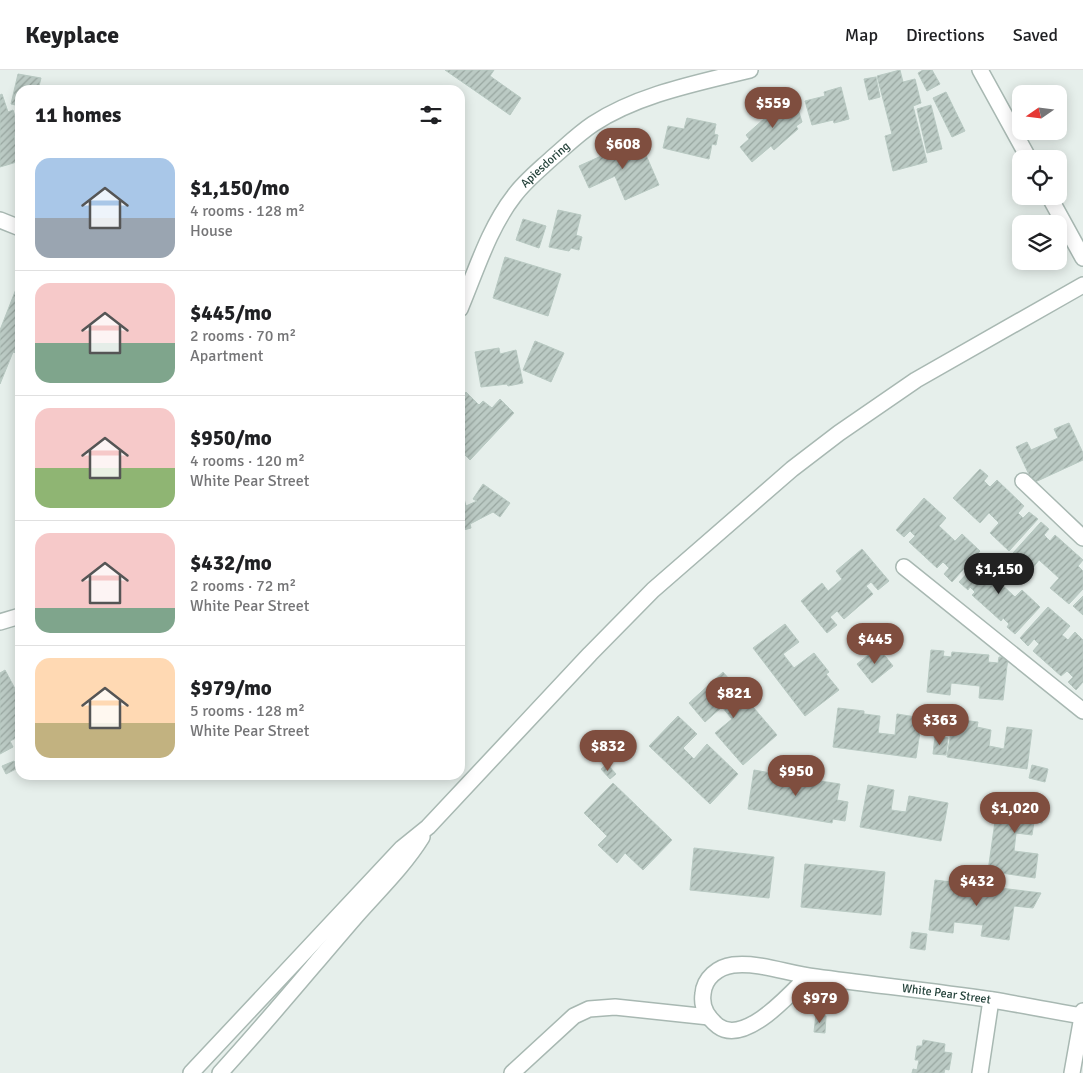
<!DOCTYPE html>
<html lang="en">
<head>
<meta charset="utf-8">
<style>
  body { margin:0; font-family:Signika,sans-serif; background:#f2f2f2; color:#202124; height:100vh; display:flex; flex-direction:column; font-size:19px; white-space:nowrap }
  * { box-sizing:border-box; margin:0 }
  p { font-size:16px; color:#757577 }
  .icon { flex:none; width:28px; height:28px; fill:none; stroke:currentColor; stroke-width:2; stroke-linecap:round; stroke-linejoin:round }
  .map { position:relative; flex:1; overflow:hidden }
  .side { position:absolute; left:15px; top:15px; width:450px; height:695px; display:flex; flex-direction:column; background:#fff; border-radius:15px; box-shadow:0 2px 12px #0003 }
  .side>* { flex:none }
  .needle { width:32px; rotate:256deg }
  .fabs { position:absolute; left:1012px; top:15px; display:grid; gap:10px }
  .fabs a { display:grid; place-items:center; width:55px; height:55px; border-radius:10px; background:#fff; box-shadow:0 2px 12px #0003; font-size:25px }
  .price { position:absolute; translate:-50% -42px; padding:0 11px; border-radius:18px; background:#7f4e3f; color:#fff; font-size:16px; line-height:32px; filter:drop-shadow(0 1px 2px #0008) }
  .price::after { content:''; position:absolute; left:50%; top:30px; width:15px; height:11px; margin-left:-8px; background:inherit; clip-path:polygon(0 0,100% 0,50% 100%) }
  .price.on { background:#222; color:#fff }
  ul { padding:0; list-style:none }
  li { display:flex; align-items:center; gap:15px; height:125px; padding:0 20px }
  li+li { border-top:1px solid #e0e0e0 }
  li span { display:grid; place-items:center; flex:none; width:140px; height:100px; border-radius:15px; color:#555 }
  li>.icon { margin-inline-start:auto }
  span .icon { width:60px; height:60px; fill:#fffc; stroke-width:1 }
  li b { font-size:21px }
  h2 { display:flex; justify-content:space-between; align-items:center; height:60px; padding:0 20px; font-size:21px }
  header { display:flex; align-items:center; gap:30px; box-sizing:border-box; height:70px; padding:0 25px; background:#fff; border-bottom:1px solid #e0e0e0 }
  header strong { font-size:24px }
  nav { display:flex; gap:28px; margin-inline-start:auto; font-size:18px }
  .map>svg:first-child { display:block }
  .building { fill:url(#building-hatch); stroke:#b8c9c2 }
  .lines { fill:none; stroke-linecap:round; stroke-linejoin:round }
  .minor-casing { stroke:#a8b8b2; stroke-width:18 }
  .minor { stroke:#fff; stroke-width:15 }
  .labels { text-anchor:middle; stroke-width:4; stroke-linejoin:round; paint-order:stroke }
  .street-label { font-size:12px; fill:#24423a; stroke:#f7fbf9 }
</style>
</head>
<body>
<header>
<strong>Keyplace</strong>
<nav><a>Map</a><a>Directions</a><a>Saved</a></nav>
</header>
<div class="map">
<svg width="1083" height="1003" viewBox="0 0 1083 1003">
  <defs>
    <pattern id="building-hatch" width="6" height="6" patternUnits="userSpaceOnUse" patternTransform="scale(1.25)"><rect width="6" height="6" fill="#bbcac4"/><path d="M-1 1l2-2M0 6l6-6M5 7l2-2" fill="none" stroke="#98a6a0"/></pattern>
  </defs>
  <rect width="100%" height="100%" fill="#e6efeb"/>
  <!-- building -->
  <g class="building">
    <path d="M445,0H494L490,6L521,28L510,45Z"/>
    <path d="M900,0L903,12L915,9L921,33L913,36L927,92L893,101L885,66L892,64L877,6Z"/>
    <path d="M923,0H932L940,14L927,21L918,3Z"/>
    <path d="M18,4L41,8L38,20H20V36L11,34Z"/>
    <path d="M876,7L880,27L869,30L864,9Z"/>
    <path d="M841,17L849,49L834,53L833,50L812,55L805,31L825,26L824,22Z"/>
    <path d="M946,22L965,61L952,67L933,28Z"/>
    <path d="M2,24L8,42L13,40L20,62V65L14,66L20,91L0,97V25Z"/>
    <path d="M794,26L802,52L796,56L798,59L774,80L771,76L752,92L740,77L749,69L746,65L765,48L761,43L769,36L772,40L777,35L779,37Z"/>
    <path d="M931,35L942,79L927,83L917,39Z"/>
    <path d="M687,48L716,54L714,64L718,65L716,75L712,74L709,89L663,78L668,56L684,59Z"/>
    <path d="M639,69L659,115L625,130L615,106L589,118L579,96Z"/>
    <path d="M558,140L581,145L576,165L582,167L579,180L571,178L569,181L549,177Z"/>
    <path d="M523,149L546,156L539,178L516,170Z"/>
    <path d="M505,187L561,204L548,246L493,228Z"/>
    <path d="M18,214L20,215V281L19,284L13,282L0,314V260Z"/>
    <path d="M535,271L564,283L551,312L523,300Z"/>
    <path d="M499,278L500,284L516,280L523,313L508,316L507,314L481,317L475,282Z"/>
    <path d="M466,322L479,335L483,331L492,338L500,329L514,343L470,390L460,380V328Z"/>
    <path d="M1069,353L1083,383V390L1033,413L1016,377L1027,372L1031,380L1058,368L1054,359Z"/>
    <path d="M980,399L988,406L984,411L990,417L997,410L1024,436L1018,443L1023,448L1029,442L1038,449L1009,481L990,463L999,453L989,443L980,453L953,428Z"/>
    <path d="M460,413L466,436L477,431L473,429L483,414L510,433L500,447L493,442L470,454L471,458L460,461Z"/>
    <path d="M924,428L946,448L939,456L955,471L962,464L980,481L952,512L944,504L949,498L943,492L937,498L909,472L915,466L910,461L904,467L896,460Z"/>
    <path d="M1041,452L1049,459L1044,465L1050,471L1055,465L1083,490L1078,496L1083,501V519L1069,534L1050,518L1059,508L1039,490L1032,499L1013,483Z"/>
    <path d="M862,479L889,511L878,520L871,512L866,516L873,524L844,549L837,541L830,547L837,555L827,563L801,531L822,513L828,521L842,509L836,501Z"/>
    <path d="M985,484L1006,504L999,512L1015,527L1022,520L1040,537L1015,564L1007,557L1009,554L1003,548L1001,551L972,525L975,522L970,517L968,520L959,512Z"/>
    <path d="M1083,526V545L1073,536Z"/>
    <path d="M1048,537L1070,556L1062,565L1068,570L1075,562L1083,570V612L1076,620L1068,612L1073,607L1067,601L1061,606L1033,581L1039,574L1034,569L1028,576L1020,568Z"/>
    <path d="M785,554L799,572L783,584L794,598L814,583L829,602L826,604L839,620L805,646L753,578Z"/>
    <path d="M878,577L893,596L872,613L857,594Z"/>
    <path d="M931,580L944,581L943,586L951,587L952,582L989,585L988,592L998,593L999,587H1008L1003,630L979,628L980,616L951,613L950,625L927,622Z"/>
    <path d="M5,600L20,628V666L10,671L13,677L0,684V603Z"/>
    <path d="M723,602L777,665L743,695L715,663L732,649L722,637L705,652L689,633Z"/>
    <path d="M838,638L864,641V644L880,646L878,663L895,665L897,644L922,648L916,688L833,677Z"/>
    <path d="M678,646L697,664L683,678L694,689L707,674L738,704L710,734L649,676Z"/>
    <path d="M953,649L978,652L977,657L991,660L989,676L1004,679L1007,657L1032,660L1027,699L947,687Z"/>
    <path d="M935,666L948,668L946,685L933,684Z"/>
    <path d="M14,691L18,698L6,704L2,696Z"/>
    <path d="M607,694L616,704L610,709L601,699Z"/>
    <path d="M1032,695L1048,699L1045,712L1029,708Z"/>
    <path d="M754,700L782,705L783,702L799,704L798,710L813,713L814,710L840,714L837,730L848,732L845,751L833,749L832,753L748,739Z"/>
    <path d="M613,713L672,770L643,800L625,783L617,793L598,775L607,766L584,743Z"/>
    <path d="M868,715L894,720L891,740L906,742L909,726L948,733L941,771L860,757Z"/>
    <path d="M999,723L1045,729L1042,753L1034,752L1032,765L1016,763L1014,781L1038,784L1035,808L988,801Z"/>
    <path d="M694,778L774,787L769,828L690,820Z"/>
    <path d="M805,794L885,802L881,845L801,837Z"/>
    <path d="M935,810L1041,823L1033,838L1014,836L1009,870L981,866L983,855L954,852L953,863L929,860Z"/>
    <path d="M912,862L927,864L925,880L910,878Z"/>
    <path d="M816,944L826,946L825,963L814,962Z"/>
    <path d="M923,970L945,974L944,982L952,983L949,1000L945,999L944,1003H912L913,999L917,1000L919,990H915L917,976H922Z"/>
  </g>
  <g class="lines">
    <!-- minor casing -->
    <g class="minor-casing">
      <g id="minor">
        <path d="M980,0L1029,89"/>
        <path d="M1049,126L1083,188"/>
        <path d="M0,150L20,158"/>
        <path id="s1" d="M460,239C476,201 489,158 514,126C524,112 539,100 552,88C565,77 578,64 593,54C639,24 698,13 750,0"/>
        <path d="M1023,411L1083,468"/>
        <path d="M904,497L1083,641"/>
        <path d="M0,552L20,546"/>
        <path id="s2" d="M808,906C791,923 745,976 718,956C708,948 701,937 703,924C704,908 718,897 733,895C761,892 788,904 816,907C874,915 934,921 993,930C1022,935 1052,941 1082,946"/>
        <path d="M191,1003L402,778L428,757L590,584L653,520L792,399L839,363L916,310L1083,215"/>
        <path d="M220,1003C267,952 311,898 356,846C379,820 404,796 422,767"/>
        <path d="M512,1003L574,946L589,939L615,937L709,947"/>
        <path d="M980,1003L991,930"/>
        <path d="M1072,1003L1083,941"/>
      </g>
    </g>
    <!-- minor -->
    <use href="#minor" class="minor"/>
  </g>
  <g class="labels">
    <!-- street labels -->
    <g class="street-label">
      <text dy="4" stroke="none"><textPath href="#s1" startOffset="170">Apiesdoring</textPath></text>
      <text dy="4" stroke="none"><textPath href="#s2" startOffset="408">White Pear Street</textPath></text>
    </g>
  </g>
</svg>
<div class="fabs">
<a><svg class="needle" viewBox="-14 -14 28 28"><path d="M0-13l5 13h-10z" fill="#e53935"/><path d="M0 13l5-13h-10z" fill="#757577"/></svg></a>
<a><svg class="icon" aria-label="locate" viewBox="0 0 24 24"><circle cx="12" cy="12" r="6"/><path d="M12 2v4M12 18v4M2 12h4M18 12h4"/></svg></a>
<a><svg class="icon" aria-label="layers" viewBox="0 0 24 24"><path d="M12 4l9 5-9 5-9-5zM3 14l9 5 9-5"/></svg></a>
</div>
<b class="price" style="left:773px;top:59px">$559</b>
<b class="price" style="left:623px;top:100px">$608</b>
<b class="price on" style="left:999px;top:525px">$1,150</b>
<b class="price" style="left:875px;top:595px">$445</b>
<b class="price" style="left:734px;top:649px">$821</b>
<b class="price" style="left:940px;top:676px">$363</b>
<b class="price" style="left:608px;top:702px">$832</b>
<b class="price" style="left:796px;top:727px">$950</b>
<b class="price" style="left:1015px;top:764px">$1,020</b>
<b class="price" style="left:977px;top:837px">$432</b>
<b class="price" style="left:820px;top:954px">$979</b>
<section class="side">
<h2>11 homes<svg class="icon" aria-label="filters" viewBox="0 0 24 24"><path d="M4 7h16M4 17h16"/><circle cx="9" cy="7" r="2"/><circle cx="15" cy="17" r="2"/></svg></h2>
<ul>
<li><span style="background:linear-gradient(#a9c7e8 60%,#9aa5b1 0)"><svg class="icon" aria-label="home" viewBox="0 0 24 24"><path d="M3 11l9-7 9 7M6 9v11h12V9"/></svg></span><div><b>$1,150/mo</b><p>4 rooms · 128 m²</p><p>House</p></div></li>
<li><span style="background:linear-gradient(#f6c9c9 60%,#7fa58c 0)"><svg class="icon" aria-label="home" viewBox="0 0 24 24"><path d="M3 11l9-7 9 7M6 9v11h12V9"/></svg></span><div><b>$445/mo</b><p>2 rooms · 70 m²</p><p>Apartment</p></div></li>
<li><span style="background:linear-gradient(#f6c9c9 60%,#8fb573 0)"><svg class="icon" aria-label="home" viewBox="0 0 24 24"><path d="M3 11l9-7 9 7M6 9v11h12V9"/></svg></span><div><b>$950/mo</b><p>4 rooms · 120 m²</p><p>White Pear Street</p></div></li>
<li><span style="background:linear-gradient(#f6c9c9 75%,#7fa58c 0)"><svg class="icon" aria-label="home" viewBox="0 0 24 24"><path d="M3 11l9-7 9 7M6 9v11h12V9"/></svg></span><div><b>$432/mo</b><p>2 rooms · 72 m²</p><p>White Pear Street</p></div></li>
<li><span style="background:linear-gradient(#ffd9b3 65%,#c2b280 0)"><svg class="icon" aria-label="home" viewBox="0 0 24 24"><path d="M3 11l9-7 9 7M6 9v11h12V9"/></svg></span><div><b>$979/mo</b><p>5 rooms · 128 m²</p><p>White Pear Street</p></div></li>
</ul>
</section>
</div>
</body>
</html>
